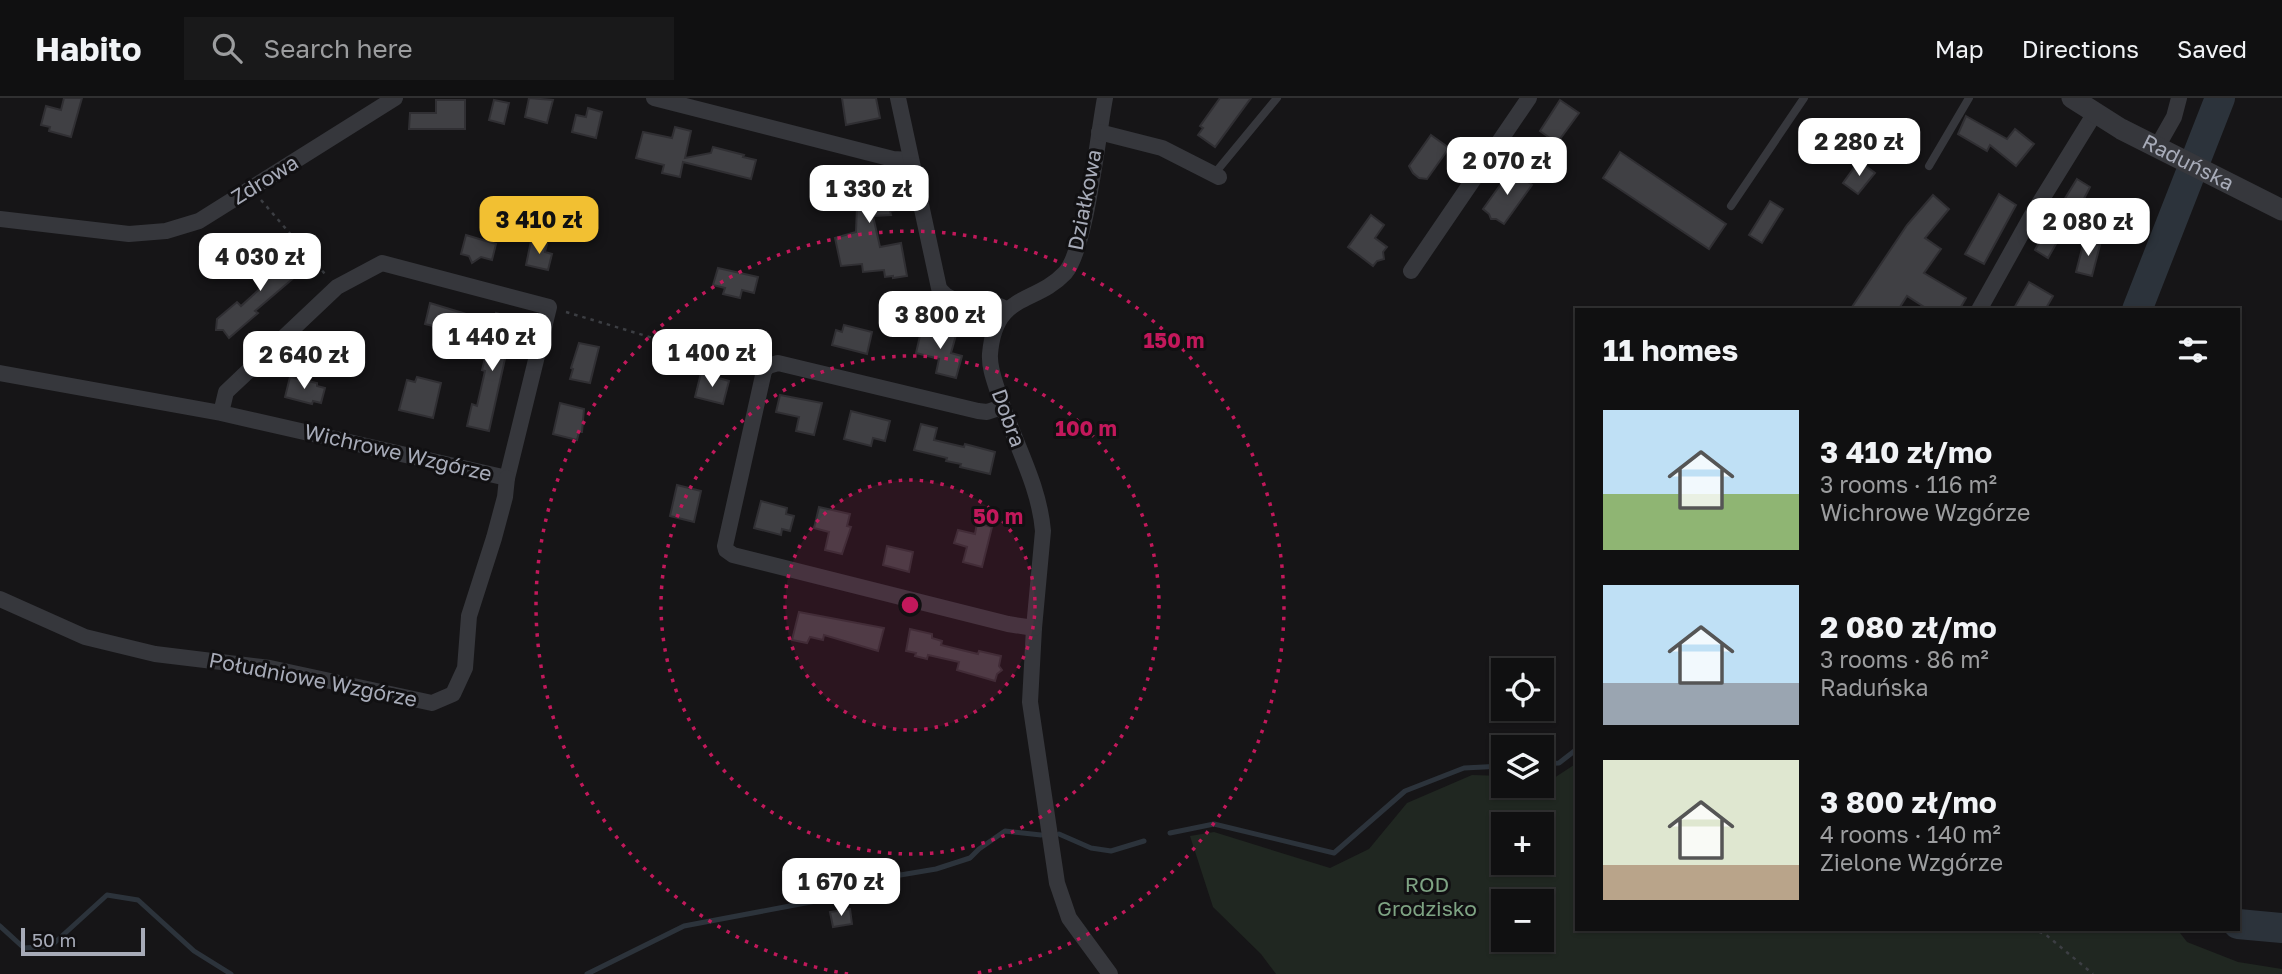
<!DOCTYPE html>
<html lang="en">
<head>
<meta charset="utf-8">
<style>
  body { margin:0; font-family:"Golos Text",sans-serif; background:#19191a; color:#f1f3f6; height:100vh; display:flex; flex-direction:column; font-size:26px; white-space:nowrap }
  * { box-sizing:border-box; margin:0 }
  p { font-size:23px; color:#9c9d9f }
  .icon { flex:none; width:38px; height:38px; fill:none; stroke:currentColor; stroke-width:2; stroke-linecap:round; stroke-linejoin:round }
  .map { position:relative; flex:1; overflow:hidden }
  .details { position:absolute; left:1575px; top:210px; width:665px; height:623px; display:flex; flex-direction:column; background:#101011; border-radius:0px; box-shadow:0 2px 5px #0004,0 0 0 2px #303031 }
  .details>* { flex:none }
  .fabs { position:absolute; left:1491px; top:560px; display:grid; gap:14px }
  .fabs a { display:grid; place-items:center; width:63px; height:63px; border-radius:0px; background:#101011; box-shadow:0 2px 5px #0004,0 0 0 2px #303031; font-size:35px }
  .scale { position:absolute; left:21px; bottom:18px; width:124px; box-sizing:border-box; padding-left:7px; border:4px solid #a7abb8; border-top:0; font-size:19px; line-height:24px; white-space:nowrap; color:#a7abb8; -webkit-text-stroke:5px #111012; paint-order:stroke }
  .price { position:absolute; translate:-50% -60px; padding:0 16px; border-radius:14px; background:#fff; color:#222; font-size:23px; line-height:46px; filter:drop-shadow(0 2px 4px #0008) }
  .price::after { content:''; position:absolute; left:50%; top:42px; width:21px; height:16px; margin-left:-10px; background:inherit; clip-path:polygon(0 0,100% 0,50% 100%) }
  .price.current { background:#f2c032; color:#111 }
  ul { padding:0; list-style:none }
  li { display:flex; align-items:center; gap:21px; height:175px; padding:0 28px }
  li span { display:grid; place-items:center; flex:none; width:196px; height:140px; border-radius:0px; color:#555 }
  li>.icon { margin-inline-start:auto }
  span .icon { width:84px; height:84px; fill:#fffc; stroke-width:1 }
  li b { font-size:30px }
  h2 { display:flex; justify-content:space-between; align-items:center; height:84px; padding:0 28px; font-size:30px }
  header { display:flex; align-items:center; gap:42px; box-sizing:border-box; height:98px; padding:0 35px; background:#101011; border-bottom:2px solid #303031 }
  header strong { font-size:33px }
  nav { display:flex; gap:38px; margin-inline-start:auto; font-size:24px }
  .search { width:490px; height:63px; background:#19191a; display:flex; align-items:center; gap:18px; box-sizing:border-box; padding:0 24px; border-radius:0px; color:#9c9d9f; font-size:26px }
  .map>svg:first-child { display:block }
  .green { fill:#202721; fill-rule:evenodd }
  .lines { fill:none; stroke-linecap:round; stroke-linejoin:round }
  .stream { stroke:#2c333b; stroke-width:5 }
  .river { stroke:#2c333b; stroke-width:30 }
  .building { fill:#404044; stroke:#302f33; stroke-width:2 }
  .path { stroke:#3c3e43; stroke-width:2.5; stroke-dasharray:3.5 5; stroke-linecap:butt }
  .service { stroke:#36373c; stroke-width:8 }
  .minor { stroke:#36373c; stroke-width:16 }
  .tertiary { stroke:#36373c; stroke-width:21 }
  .ring { fill:none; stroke:#c2185b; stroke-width:3.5; stroke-dasharray:3.5 7 }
  .labels { text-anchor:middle; stroke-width:6; stroke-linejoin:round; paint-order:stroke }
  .street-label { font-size:21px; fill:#a7abb8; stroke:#111012 }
  .park-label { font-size:21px; fill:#7ea383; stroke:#111012 }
  .centre { fill:#c2185b; stroke:#111012; stroke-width:3.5 }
  .ring-label { font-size:21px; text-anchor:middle; font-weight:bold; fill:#c2185b; stroke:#111012; stroke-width:6; stroke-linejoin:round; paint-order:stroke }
</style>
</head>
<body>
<header>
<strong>Habito</strong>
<div class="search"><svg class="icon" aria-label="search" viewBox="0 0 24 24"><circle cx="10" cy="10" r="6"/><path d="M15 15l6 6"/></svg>Search here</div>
<nav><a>Map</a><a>Directions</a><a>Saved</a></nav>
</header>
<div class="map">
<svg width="2282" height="876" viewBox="0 0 2282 876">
  <rect width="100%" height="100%" fill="#161517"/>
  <!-- green -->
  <path class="green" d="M1577,665V831H2177L2187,844L2238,864L2282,871V876H1276L1261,856L1213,809L1190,738L1214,734L1330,770L1369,751L1407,705L1472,677L1503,678V688H1542V679L1554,680ZM1503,726H1542V765H1503ZM1503,803H1542V842H1503Z"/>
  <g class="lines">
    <!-- stream -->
    <g class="stream">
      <path d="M1542,666L1559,665L1577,651"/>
      <path d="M1170,735L1214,726L1334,755L1405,693L1464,670L1503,668"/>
      <path d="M1059,736L1091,750L1111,753L1144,743"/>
      <path d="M0,828L24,850L51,848L107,797L138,802L194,853L231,876"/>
      <path d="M587,876L684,828L816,803L841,787L936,771L970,760L979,751L1005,733L1041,737"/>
    </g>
    <!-- river -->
    <g class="river">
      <path d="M2137,212L2220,0"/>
      <path d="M2238,826L2282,830"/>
    </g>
  </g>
  <!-- building -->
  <g class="building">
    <path d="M64,0H82L71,39L49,33L50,29L41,27L46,8L61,12Z"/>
    <path d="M529,0L553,2L547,25L525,19Z"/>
    <path d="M842,0H876L880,20L846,27Z"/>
    <path d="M1220,0H1251L1215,49L1198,37L1203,30L1200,28Z"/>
    <path d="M436,2H465V31H409L410,15H436Z"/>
    <path d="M494,2L509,5L504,26L489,22Z"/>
    <path d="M1560,2L1579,15L1557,45L1540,33Z"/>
    <path d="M588,10L602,14L596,40L572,34L576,17L586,19Z"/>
    <path d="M1966,18L2007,41L2015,31L2034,46L2016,68L1990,47L1987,53L1958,36Z"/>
    <path d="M675,29L691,33L685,60L711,55L713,49L744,57L743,59L756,62L751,81L683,64L680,79L662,75L664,67L636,60L643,34L672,40Z"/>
    <path d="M1431,37L1449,50L1427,81L1419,80L1413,75L1409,68Z"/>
    <path d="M1620,54L1726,126L1709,151L1603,80Z"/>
    <path d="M1859,63L1875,75L1858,96L1843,85Z"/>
    <path d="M855,72V77L869,76V81H889L890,86H895L897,112L890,113L891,117L873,118L880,149L901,145L907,178L893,180V178L885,179L884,172L863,174L862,166L841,168L835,140L856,134L857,108L842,109V105H838L836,78H843L842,73Z"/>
    <path d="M1511,72L1518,76H1523L1524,81L1532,87L1504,126L1496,121H1491L1489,116L1483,111Z"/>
    <path d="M2077,81L2090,89L2076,116L2061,107Z"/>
    <path d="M1999,96L2016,107L1984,166L1965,156Z"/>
    <path d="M1933,97L1949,111L1925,140L1941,151L1924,175L1966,200L1959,212H1929L1907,198L1898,212H1850L1907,127Z"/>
    <path d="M1770,103L1783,111L1762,145L1749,137Z"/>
    <path d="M1371,117L1384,127L1375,140L1387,149L1383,154L1384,161L1377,163L1373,168L1348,149Z"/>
    <path d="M2046,132L2060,139L2048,160L2035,152Z"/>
    <path d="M466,137L496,146L492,162L481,159L472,165L469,158L461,156Z"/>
    <path d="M531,143L547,146L545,154L552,156L548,172L526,167Z"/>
    <path d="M2084,143L2100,147L2092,178L2076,174Z"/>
    <path d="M285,151L303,172L255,213L258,215L229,240L223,232H216L217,221L237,204L241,208L264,187L255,177Z"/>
    <path d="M718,170L758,179L754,195L742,192L740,200L723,196L725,190L713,187Z"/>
    <path d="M2029,184L2053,198L2045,212H2013Z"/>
    <path d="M430,205L466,216L461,235L425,226Z"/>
    <path d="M496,215L514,220L489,333L467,328L472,306L477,308L485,273L482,272Z"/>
    <path d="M844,227L872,234L867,256L832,247L836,232L842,234Z"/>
    <path d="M922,229L956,237L951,255L962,258L956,280L936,275L939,261L916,255Z"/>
    <path d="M579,245L599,249L590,285L570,281L573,271L571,270Z"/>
    <path d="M701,275L729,283L723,306L695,299Z"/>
    <path d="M290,279L317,285V288L325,290L321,305L313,303L312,306L285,299Z"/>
    <path d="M417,279L441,285L433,320L399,312L407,282L415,284Z"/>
    <path d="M780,297L822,305L814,337L796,333L799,319L776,314Z"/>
    <path d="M560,305L584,311L582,334H579L577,342L553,336Z"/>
    <path d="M851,313L890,323L885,343L873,340L871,348L844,341Z"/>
    <path d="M921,326L937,330L934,342L964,349L965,346L995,354L990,376L960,369L961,366L946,363L947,360L914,352Z"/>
    <path d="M677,387L701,393L694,424L670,418Z"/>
    <path d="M761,403L787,410L786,416L794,418L790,433L782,431L781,437L754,430Z"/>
    <path d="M819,409L850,416L847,428L851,429L842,456L825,452L829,434L814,430Z"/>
    <path d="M977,425L992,429L982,469L963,464L967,449L954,445L958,432L975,436Z"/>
    <path d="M887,448L913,454L909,474L883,467Z"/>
    <path d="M799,514L884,530L878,553L824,537L823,542L810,539L807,545L792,542Z"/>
    <path d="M910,531L932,536V540L942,543L941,547L978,556L979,553L1001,558L999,568L1002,572L997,576L995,583L957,572L959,564L928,557L927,561L915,558L916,555L906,553Z"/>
    <path d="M850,811L852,826L833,829L830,814Z"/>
  </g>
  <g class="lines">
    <!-- path -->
    <g class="path">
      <path d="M261,102L325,176"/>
      <path d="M566,214L750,269"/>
      <path d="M2031,831L2045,836L2093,876"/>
    </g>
    <!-- service -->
    <g class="service">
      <path d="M1929,68L1969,0"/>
      <path d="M1215,75L1277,0"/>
      <path d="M1731,108L1804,0"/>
    </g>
    <!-- minor -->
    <g class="minor">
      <path d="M654,0L893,61L910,62"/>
      <path d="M898,0L939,190C953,213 987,197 1007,212"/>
      <path d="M1105,0C1098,36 1086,152 1065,175C1035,207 995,194 990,256C989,270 995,284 999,297C1013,343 1039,385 1043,433L1034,530L1030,604L1057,785L1069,820L1110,876"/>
      <path d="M1099,34L1162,50L1219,79"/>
      <path d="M2157,49L2174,19L2179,0"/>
      <path d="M0,121L129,136L166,133L199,123L395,0"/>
      <path d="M1411,173L1529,0"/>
      <path d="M1979,212L2032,117L2095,15"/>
      <path d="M0,275L221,315L507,380L549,209L382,165L337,189L226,294L221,315"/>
      <path d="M1002,309L987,314L978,313L778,265L768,268L764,273L725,448L726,452L733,457L1008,526L1034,530"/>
      <path d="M0,501L85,539L155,556L270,570L432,605L453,596L465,570L469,518L494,440L505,399L507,380"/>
    </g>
    <!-- tertiary -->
    <path class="tertiary" id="s1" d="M2072,0L2121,31L2282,112"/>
  </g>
  <!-- distance rings -->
  <circle cx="910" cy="507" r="125" fill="#c2185b" fill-opacity=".12"/>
  <g class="ring">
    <circle cx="910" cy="507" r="125"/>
    <circle cx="910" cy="507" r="249"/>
    <path d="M848 876A374 374 0 1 1 972 876"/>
  </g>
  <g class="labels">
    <!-- street labels -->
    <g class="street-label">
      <text dy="7" stroke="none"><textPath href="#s1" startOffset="133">Raduńska</textPath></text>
      <text transform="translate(265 82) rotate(-32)" y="7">Zdrowa</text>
      <text transform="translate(1085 102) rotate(-79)" y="7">Działkowa</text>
      <text transform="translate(1008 320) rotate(70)" y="7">Dobra</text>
      <text transform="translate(398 355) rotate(13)" y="7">Wichrowe Wzgórze</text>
      <text transform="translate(313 582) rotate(11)" y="7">Południowe Wzgórze</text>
    </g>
    <!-- park labels -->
    <g class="park-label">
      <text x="1427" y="794">ROD<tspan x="1427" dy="24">Grodzisko</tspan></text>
    </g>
  </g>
  <circle cx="910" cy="507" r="10" class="centre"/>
  <g class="ring-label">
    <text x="1174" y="250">150 m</text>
    <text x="1086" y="338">100 m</text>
    <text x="998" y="426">50 m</text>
  </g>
</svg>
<div class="fabs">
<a><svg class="icon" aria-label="locate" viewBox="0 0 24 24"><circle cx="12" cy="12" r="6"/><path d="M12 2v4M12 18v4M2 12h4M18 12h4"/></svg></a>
<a><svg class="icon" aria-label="layers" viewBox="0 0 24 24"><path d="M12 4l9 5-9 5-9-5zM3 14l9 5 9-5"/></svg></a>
<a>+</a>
<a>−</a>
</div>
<div class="scale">50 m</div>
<b class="price" style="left:1859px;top:80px">2 280 zł</b>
<b class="price" style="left:1507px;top:99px">2 070 zł</b>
<b class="price" style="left:869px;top:127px">1 330 zł</b>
<b class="price current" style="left:539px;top:158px">3 410 zł</b>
<b class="price" style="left:2088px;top:160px">2 080 zł</b>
<b class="price" style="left:260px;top:195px">4 030 zł</b>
<b class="price" style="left:940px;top:253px">3 800 zł</b>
<b class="price" style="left:492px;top:275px">1 440 zł</b>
<b class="price" style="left:712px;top:291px">1 400 zł</b>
<b class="price" style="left:304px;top:293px">2 640 zł</b>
<b class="price" style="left:841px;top:820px">1 670 zł</b>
<section class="details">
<h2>11 homes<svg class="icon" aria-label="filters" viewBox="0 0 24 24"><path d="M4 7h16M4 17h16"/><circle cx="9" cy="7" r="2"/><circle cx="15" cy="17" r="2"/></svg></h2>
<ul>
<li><span style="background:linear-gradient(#bfe0f5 60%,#8fb573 0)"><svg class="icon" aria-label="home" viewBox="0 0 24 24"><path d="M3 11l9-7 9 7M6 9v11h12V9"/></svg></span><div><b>3 410 zł/mo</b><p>3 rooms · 116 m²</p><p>Wichrowe Wzgórze</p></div></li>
<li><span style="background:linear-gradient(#bfe0f5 70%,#9aa5b1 0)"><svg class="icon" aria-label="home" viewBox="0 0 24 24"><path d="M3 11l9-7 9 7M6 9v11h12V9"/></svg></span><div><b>2 080 zł/mo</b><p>3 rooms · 86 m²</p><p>Raduńska</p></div></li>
<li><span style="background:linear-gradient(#dfe7d0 75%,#b9a48a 0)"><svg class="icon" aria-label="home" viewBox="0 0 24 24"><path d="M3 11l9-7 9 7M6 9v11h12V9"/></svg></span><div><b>3 800 zł/mo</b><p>4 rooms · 140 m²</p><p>Zielone Wzgórze</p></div></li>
</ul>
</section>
</div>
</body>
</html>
